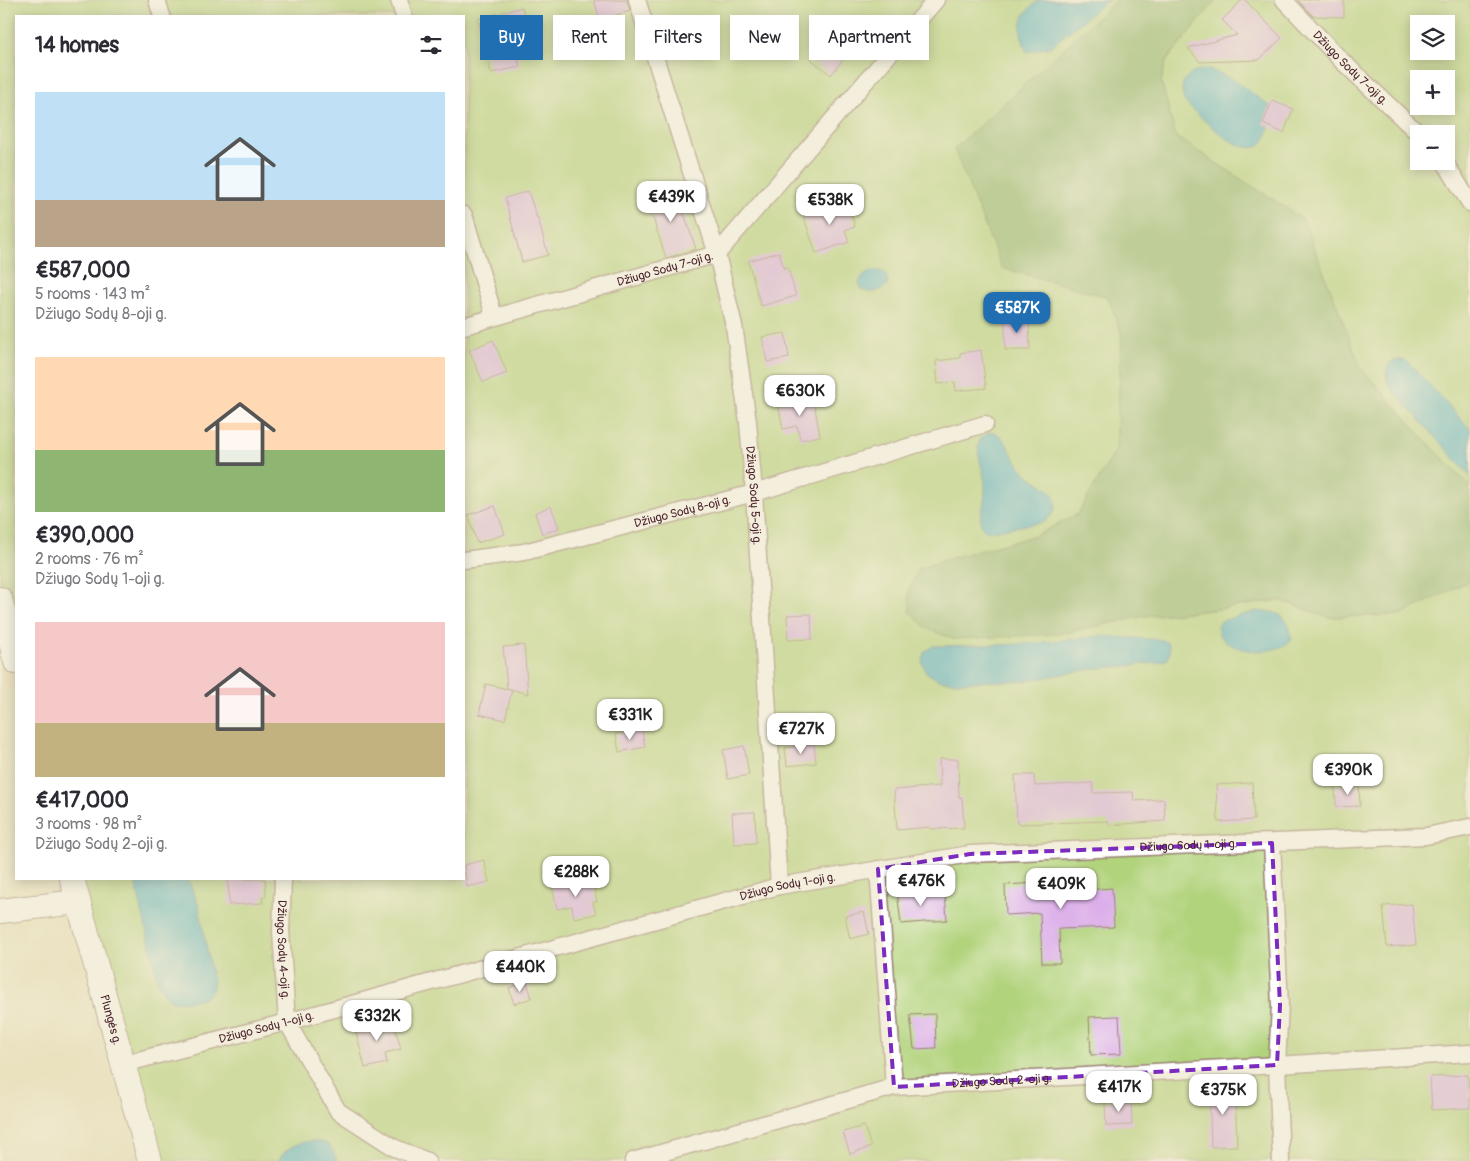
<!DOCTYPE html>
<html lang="en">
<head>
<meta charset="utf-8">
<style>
  body { margin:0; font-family:Pangolin,sans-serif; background:#f2f2f3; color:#2b2b33; height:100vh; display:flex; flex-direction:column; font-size:19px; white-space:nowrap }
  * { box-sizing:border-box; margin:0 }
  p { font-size:16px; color:#7c7c81 }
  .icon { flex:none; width:28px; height:28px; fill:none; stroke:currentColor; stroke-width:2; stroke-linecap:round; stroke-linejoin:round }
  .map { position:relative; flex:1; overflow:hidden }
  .drawer { position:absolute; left:15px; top:15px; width:450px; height:865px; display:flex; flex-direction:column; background:#fff; border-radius:0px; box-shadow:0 2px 12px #0003 }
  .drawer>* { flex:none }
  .guide { position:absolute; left:480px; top:15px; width:475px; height:45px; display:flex; gap:10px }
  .fabs { position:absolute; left:1410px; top:15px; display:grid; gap:10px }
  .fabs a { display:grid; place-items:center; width:45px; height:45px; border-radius:0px; background:#fff; box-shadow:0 2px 12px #0003; font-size:25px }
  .price { position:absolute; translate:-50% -42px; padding:0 11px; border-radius:10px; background:#fff; color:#222; font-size:16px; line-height:32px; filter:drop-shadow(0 1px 2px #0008) }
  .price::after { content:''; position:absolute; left:50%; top:30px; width:15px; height:11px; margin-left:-8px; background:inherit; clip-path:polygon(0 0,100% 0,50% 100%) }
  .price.on { background:#1f6fb2; color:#fff }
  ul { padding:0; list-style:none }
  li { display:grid; align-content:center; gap:10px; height:265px; padding:0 20px }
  li span { display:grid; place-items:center; height:155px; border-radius:0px; color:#555 }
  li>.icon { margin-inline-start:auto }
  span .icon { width:90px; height:90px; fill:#fffc; stroke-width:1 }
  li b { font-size:21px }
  h2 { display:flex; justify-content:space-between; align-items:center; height:60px; padding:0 20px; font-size:21px }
  .chip { padding:0 18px; border-radius:0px; background:#fff; box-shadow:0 2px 12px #0003; font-size:18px; line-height:45px }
  .chip.on { background:#1f6fb2; color:#fff }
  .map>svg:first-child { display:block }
  .green { fill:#b1d37b; stroke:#7e7953; fill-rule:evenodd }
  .forest { fill:#8cb56b; stroke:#6b6a4b }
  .water { fill:#49adc8; stroke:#4a667a }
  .building { fill:#daaaea }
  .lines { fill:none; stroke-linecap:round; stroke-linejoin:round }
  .minor-casing { stroke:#9a8075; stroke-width:19 }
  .secondary-casing { stroke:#9a8075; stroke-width:26 }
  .minor { stroke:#fff; stroke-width:16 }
  .secondary { stroke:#fff; stroke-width:24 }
  .marked { fill:none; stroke:#7b2cbf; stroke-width:4; stroke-dasharray:10 6; stroke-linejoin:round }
  .labels { text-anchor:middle; stroke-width:4; stroke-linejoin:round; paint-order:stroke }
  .street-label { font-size:12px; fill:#4a1f2b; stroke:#fbf7ec }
</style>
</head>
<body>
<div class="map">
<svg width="1470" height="1161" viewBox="0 0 1470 1161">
  <rect width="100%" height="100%" fill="#fbf7ec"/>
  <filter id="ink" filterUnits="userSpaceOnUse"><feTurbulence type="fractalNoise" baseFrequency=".02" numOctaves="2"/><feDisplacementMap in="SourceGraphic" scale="10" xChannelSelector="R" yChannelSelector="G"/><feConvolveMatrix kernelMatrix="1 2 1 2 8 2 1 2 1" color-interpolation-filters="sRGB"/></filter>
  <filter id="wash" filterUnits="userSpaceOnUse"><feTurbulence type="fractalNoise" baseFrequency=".0096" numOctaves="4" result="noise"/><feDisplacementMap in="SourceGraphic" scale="20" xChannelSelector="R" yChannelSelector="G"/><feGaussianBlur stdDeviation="1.12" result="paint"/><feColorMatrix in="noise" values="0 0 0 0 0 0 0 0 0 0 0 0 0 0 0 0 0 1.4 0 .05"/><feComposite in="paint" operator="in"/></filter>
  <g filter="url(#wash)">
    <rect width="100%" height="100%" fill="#eae1bf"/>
    <!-- green -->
    <g class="green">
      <path d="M0,0H1117L1056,57L1002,268L1108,296L1122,335L1116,450L1078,514L1035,536L958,556L918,569L1059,634L1145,616L1212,610L1280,600L1328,617L1401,615L1470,580V1161H150L72,879H464V16H16V662L0,599Z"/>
      <path d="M1216,0H1470V487L1416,430L1361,368L1303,219L1176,137L1161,81L1167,60ZM1419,24H1446V51H1419ZM1419,79H1446V106H1419ZM1419,134H1446V161H1419Z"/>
    </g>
    <!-- forest -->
    <path class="forest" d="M1117,0H1216L1167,60L1161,81L1176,137L1303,219L1361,368L1416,430L1470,487V580L1401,615L1328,617L1280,600L1212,610L1145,616L1059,634L953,639L926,628L910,612L909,591L918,569L958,556L1035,536L1078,514L1116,450L1122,335L1108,297L1002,268L954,149Z"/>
    <!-- water -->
    <g class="water">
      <path d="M1040,0H1108L1050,47L1027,52C1017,30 1018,14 1040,0Z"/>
      <path d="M1204,69C1229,73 1250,92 1270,106L1263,124L1269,127C1268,131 1267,138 1264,141C1245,165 1200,116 1185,102C1177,84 1186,73 1204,69Z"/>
      <path d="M872,271H881L885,273L888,280L887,286C878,292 872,294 862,290L859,283L862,277Z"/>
      <path d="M1394,360H1404L1410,364L1470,429V476L1390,387C1385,377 1384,367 1394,360Z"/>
      <path d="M994,432L998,434L1004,440L1020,467L1028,475L1052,492L1056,503L1054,512L1045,522L991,531H985C976,522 983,512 984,501C985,496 985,491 985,485C985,468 965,434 994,432Z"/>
      <path d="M1257,611C1263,612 1272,611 1278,614C1288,618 1292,631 1291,641C1287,644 1282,647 1277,648C1261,654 1229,651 1219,634C1218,632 1218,629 1217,627L1221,621Z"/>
      <path d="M1101,636L1162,640L1168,643L1170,652L1168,659L1157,663L1092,669L1025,681L954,682L938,680L926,672L922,663L924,652L933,646L1027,644Z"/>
      <path d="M136,879H188L199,906L213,982V990C210,993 208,996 204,998C196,1000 179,1004 171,1000C164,996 161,988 158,981L136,885Z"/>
      <path d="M312,1141C327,1141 333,1146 337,1161H278C285,1148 298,1142 312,1141Z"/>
    </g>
    <g id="blocks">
      <!-- building -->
      <g class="building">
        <path d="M594,0H627L630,11L600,20Z"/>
        <path d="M1242,0H1245L1282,38L1259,60L1200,62L1188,48L1237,35L1222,20Z"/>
        <path d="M1298,0H1344V17L1313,16Z"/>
        <path d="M522,7L529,34L513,38L520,67L491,73L478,19Z"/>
        <path d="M823,43L844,58L831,75L811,59Z"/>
        <path d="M1272,101L1293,109L1284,133L1263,124Z"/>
        <path d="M675,187L696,249L666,258L646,197Z"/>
        <path d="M528,191L537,218H538L548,255L522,262L505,198Z"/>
        <path d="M847,200L855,227L845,230L849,242L816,253L803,215Z"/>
        <path d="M779,252L784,269L788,268L796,296L761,306L748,261Z"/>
        <path d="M1005,318H1029L1030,350H1005Z"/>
        <path d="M785,333L789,358L767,362L762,337Z"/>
        <path d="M493,340L507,373L483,382L469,350Z"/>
        <path d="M981,350L986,388L956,391L955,382L938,384L936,361L960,358V353Z"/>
        <path d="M813,397L820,436L800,440L797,426L783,429L778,403Z"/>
        <path d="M495,506L505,534L477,543L468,515Z"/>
        <path d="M551,506L559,528L542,534L535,513Z"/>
        <path d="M811,614L812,639L788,640L787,615Z"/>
        <path d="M524,645L528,694L507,688L503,647Z"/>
        <path d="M486,684L512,690L505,720L479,714Z"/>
        <path d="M642,730L645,747L619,752L616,734Z"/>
        <path d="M814,744L816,763L787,766L785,748Z"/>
        <path d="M744,746L749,775L728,779L723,750Z"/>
        <path d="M939,759H958L959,797H962L964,828L930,829V827L897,830L894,790L940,786Z"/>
        <path d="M1015,775H1034L1035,786L1093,783V793L1133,792L1134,801L1164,799L1165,821L1109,825L1108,821L1017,824Z"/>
        <path d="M1252,783L1254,820L1218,822L1216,785Z"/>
        <path d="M1359,784L1360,806L1336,807L1335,786Z"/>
        <path d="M755,812L756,843L734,844L732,813Z"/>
        <path d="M484,860L489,882L467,887L464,865Z"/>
        <path d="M228,879H265L266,897H262L263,903L229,905Z"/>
        <path d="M1085,880V890L1112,888L1114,927L1059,929L1060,963H1042L1040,913L1006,915L1005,885Z"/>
        <path d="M575,882L576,886L593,883L597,902H593L596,914L574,918L572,906L557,909L552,886Z"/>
        <path d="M926,889L927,895L945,893L947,920L901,924L897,891Z"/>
        <path d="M1412,904L1416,945L1387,947L1383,906Z"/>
        <path d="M864,912L869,934L850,939L845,916Z"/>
        <path d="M527,982L532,998L514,1004L509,988Z"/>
        <path d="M935,1014L936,1048L914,1049L910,1015Z"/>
        <path d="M1119,1016L1121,1054L1091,1055L1089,1017Z"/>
        <path d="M393,1019L401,1049L385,1053L387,1063L365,1068L355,1028Z"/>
        <path d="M1468,1075L1469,1088H1470V1108L1432,1110L1430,1077Z"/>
        <path d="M1235,1086L1237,1146L1211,1147L1209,1087Z"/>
        <path d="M1131,1100L1132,1125L1106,1126L1105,1102Z"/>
        <path d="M864,1126L871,1147L850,1154L843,1132Z"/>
      </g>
    </g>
  </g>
  <g filter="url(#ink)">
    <use href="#blocks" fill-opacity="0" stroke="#9a8075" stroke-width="1"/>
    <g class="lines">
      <!-- minor casing -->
      <g class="minor-casing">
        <g id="minor">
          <path d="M157,0L162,16"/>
          <path d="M399,0L404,16"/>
          <path id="s1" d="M637,0L717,254L734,326L748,422L754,493L779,886"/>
          <path id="s2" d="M1284,0L1341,60L1419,134"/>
          <path d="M1444,161L1470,203"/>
          <path d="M464,215L494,316"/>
          <path id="s3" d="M464,326L717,254L936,0"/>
          <path id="s4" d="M464,560L524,552L754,493L985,424"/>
          <path d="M1272,843L1280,1005L1277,1065L1281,1161"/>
          <path d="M878,869L894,1087"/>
          <path id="s5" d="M283,879L281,931L287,1022L338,1111L395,1148L427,1161"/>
          <path id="s6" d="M123,1064L287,1022L779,886L970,854L1426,836L1470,827"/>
          <path id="s7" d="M633,1161L894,1087L1277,1065L1470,1053"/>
        </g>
      </g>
      <!-- secondary casing -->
      <g class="secondary-casing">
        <g id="secondary">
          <path d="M0,599L16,662"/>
          <path id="s8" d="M72,879L150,1161"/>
          <path d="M0,911L77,902"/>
        </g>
      </g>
      <!-- minor -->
      <use href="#minor" class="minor"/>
      <!-- secondary -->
      <use href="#secondary" class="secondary"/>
    </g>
  </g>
  <!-- marked area -->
  <path d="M0 0H1470V1161H0ZM1272,843L1280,1005L1277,1065L894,1087L878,869L970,854Z" fill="#eae1bf" fill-opacity=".55" fill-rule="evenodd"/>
  <path class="marked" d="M1272,843L1280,1005L1277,1065L894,1087L878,869L970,854Z"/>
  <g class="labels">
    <!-- street labels -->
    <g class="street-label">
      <text dy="4" stroke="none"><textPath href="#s2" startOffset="95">Džiugo Sodų 7-oji g.</textPath></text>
      <text dy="4" stroke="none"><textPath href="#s3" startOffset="209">Džiugo Sodų 7-oji g.</textPath></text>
      <text dy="4" stroke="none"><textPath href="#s1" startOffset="511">Džiugo Sodų 5-oji g.</textPath></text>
      <text dy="4" stroke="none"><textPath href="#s4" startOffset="224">Džiugo Sodų 8-oji g.</textPath></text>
      <text dy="4" stroke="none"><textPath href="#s6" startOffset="1092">Džiugo Sodų 1-oji g.</textPath></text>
      <text dy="4" stroke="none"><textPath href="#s6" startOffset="688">Džiugo Sodų 1-oji g.</textPath></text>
      <text dy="4" stroke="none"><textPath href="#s5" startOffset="71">Džiugo Sodų 4-oji g.</textPath></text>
      <text dy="4" stroke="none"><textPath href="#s8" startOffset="146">Plungės g.</textPath></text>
      <text dy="4" stroke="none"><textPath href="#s6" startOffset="148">Džiugo Sodų 1-oji g.</textPath></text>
      <text dy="4" stroke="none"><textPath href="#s7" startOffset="379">Džiugo Sodų 2-oji g.</textPath></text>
    </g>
  </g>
</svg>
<div class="fabs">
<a><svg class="icon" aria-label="layers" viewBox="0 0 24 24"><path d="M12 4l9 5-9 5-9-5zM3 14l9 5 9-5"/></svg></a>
<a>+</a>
<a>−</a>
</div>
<b class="price" style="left:671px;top:223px">€439K</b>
<b class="price" style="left:830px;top:226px">€538K</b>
<b class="price on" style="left:1017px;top:334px">€587K</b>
<b class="price" style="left:800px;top:417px">€630K</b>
<b class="price" style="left:630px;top:741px">€331K</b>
<b class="price" style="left:801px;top:755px">€727K</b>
<b class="price" style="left:1348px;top:796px">€390K</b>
<b class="price" style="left:576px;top:898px">€288K</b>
<b class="price" style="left:921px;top:907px">€476K</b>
<b class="price" style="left:1061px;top:910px">€409K</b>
<b class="price" style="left:520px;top:993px">€440K</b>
<b class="price" style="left:377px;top:1042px">€332K</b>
<b class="price" style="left:1119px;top:1113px">€417K</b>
<b class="price" style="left:1223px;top:1116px">€375K</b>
<div class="guide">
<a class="chip on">Buy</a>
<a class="chip">Rent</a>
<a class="chip">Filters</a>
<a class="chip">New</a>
<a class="chip">Apartment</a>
</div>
<section class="drawer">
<h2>14 homes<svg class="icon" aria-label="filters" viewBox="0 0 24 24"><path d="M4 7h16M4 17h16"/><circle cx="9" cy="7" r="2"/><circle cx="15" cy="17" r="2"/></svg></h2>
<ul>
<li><span style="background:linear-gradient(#bfe0f5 70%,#b9a48a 0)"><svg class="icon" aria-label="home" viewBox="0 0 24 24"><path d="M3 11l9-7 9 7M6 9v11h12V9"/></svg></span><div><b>€587,000</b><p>5 rooms · 143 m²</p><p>Džiugo Sodų 8-oji g.</p></div></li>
<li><span style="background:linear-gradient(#ffd9b3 60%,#8fb573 0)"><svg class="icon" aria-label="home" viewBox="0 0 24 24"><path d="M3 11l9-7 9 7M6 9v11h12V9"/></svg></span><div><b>€390,000</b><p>2 rooms · 76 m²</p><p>Džiugo Sodų 1-oji g.</p></div></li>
<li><span style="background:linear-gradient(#f6c9c9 65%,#c2b280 0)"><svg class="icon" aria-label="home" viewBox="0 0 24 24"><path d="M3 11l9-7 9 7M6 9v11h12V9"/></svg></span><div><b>€417,000</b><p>3 rooms · 98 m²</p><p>Džiugo Sodų 2-oji g.</p></div></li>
</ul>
</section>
</div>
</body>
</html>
